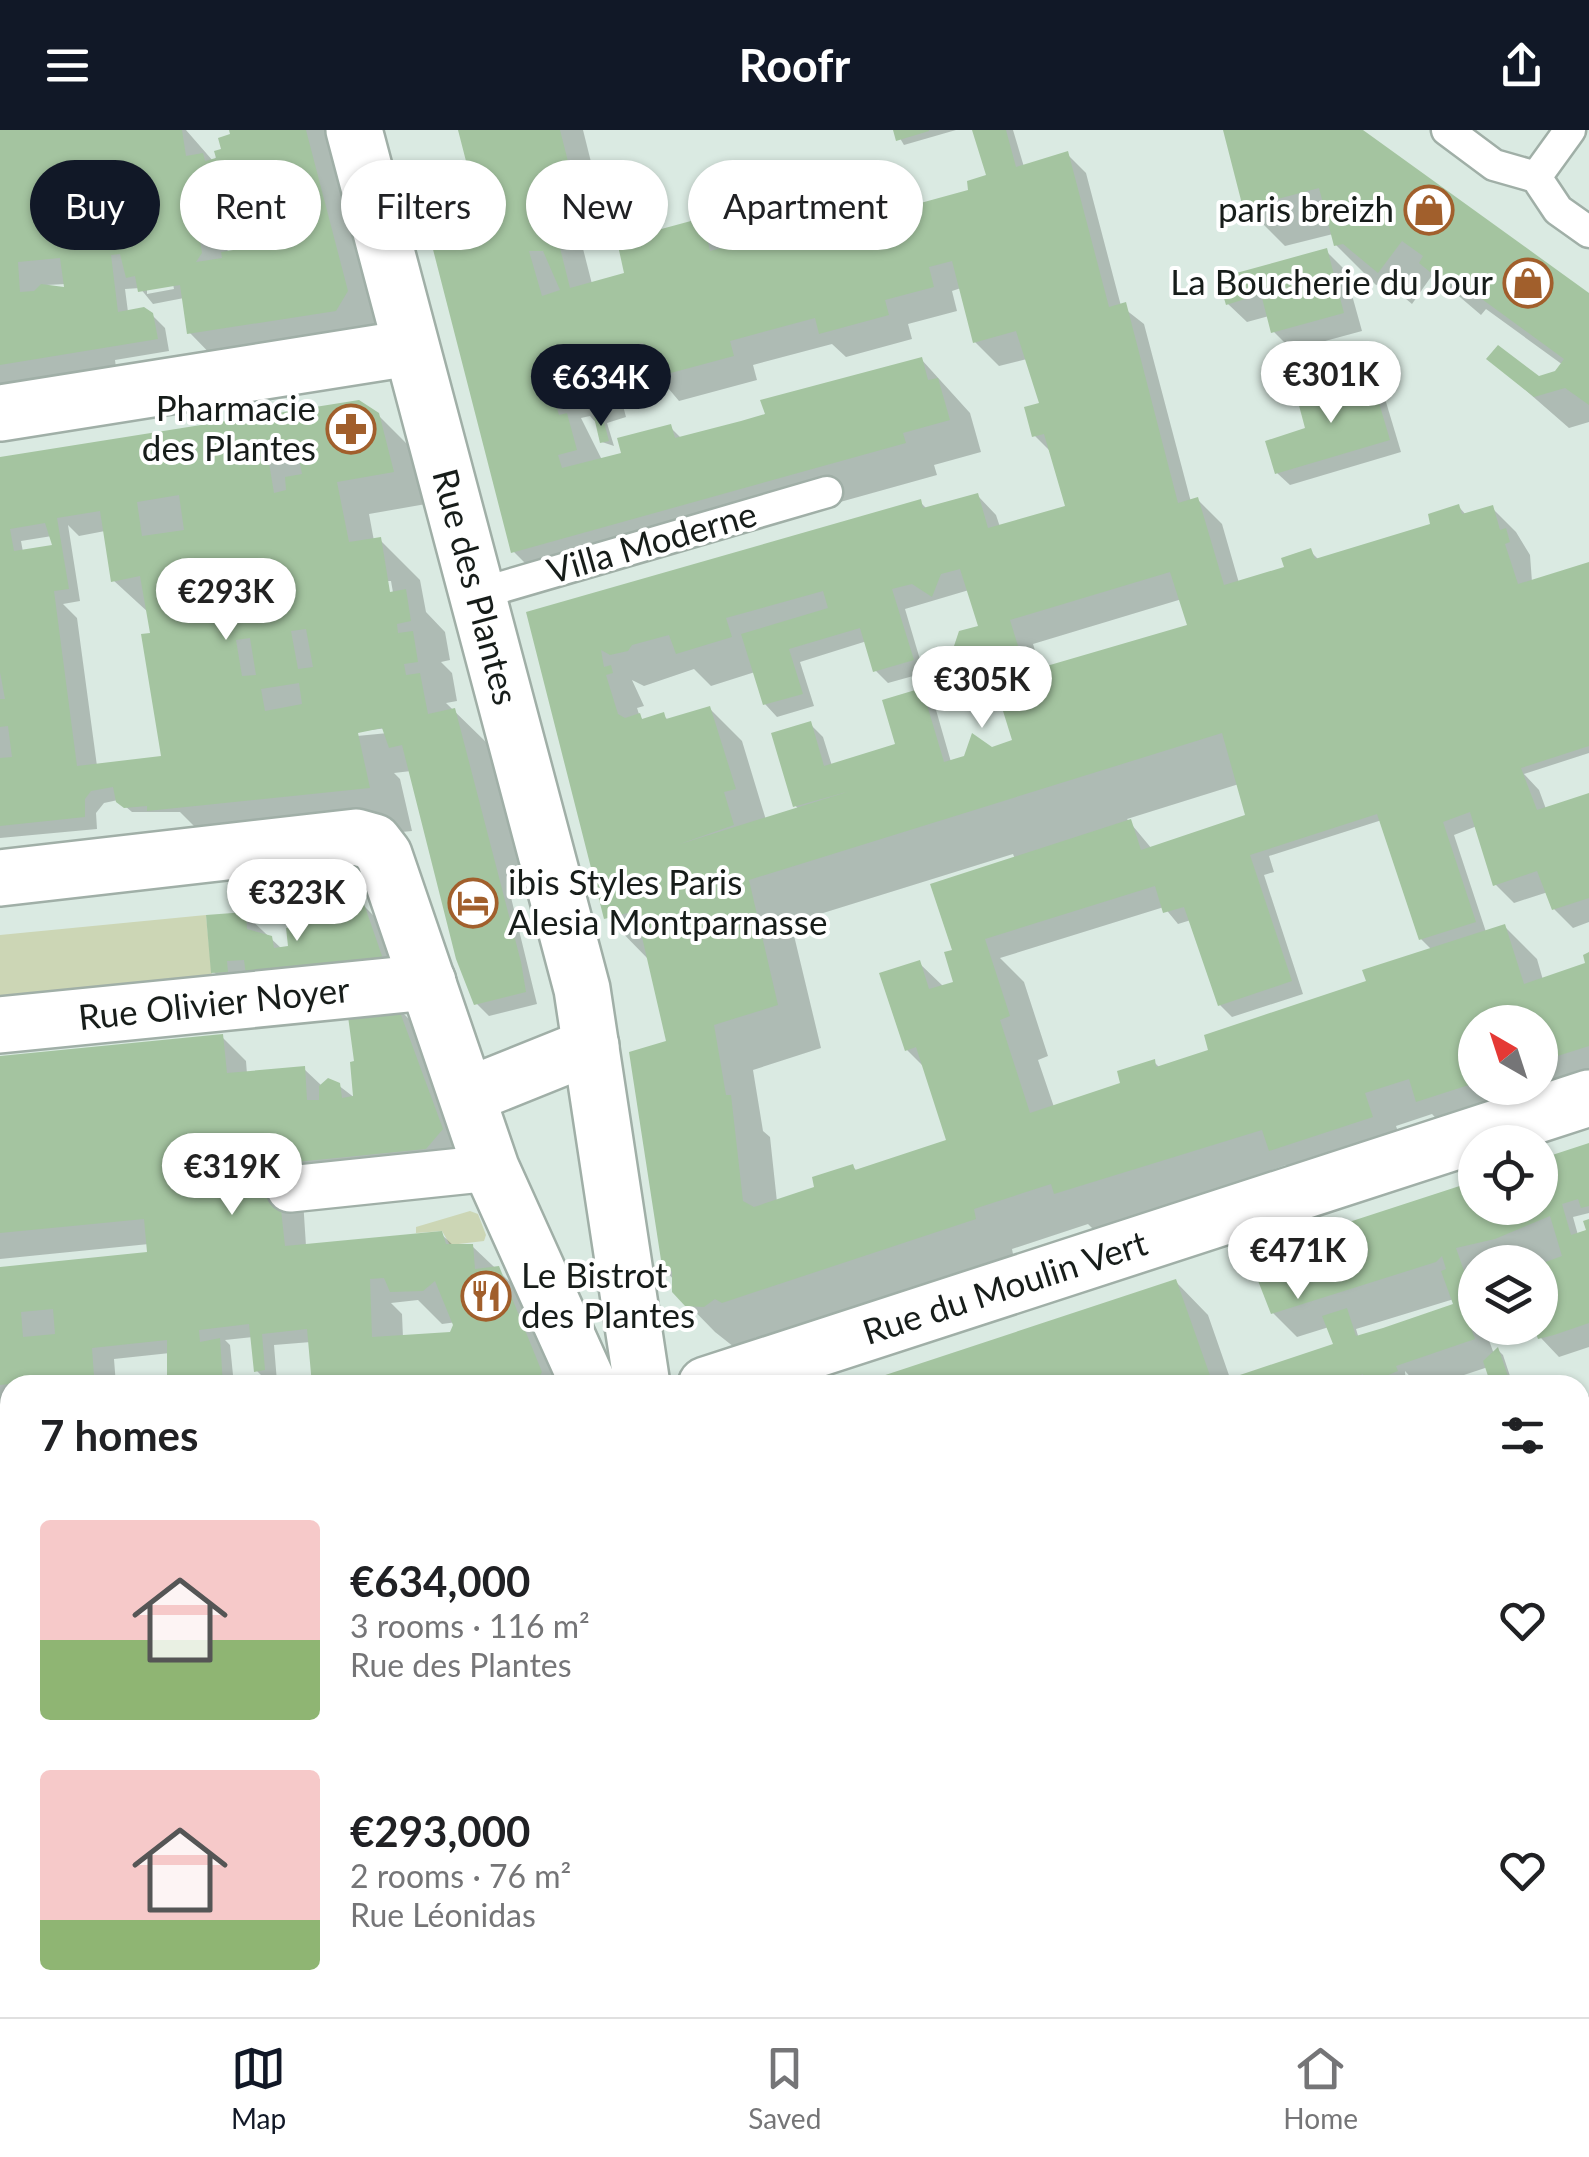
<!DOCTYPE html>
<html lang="en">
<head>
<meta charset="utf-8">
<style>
  body { margin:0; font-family:Lato,sans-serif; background:#f2f2f2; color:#202124; height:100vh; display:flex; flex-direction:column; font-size:38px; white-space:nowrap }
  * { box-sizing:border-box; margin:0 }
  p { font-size:32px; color:#757577 }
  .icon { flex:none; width:55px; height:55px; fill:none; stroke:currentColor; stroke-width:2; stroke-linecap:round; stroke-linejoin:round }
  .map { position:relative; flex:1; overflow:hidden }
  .drawer { position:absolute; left:0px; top:1245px; width:1590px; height:642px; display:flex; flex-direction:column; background:#fff; border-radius:30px 30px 0 0; box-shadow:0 2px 8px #0004 }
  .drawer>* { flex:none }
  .guide { position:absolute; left:30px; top:30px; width:1000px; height:90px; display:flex; gap:20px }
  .needle { width:65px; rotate:321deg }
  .tools { position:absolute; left:1458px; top:875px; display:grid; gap:20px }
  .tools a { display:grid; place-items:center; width:100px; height:100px; border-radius:50%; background:#fff; box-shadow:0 2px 8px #0004; font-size:50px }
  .price { position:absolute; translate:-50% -85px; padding:0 22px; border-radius:35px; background:#fff; color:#222; font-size:32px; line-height:65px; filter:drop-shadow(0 2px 5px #0008) }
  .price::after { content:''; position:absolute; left:50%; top:60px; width:30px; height:22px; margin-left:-15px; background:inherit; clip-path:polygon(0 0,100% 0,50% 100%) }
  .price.selected { background:#111827; color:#fff }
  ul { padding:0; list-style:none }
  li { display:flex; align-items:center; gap:30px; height:250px; padding:0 40px }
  li span { display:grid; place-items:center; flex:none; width:280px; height:200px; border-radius:10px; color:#555 }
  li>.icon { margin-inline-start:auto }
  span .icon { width:120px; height:120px; fill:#fffc; stroke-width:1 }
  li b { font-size:42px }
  h2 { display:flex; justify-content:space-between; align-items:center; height:120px; padding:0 40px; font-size:42px }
  .chip { padding:0 35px; border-radius:45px; background:#fff; box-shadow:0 2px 8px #0004; font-size:35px; line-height:90px }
  .chip.selected { background:#111827; color:#fff }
  header { display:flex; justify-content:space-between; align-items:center; height:130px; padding:0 40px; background:#111827; color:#fff; font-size:45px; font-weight:700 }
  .menu { display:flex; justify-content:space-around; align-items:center; height:140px; border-top:2px solid #e0e0e0; background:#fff; font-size:28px; color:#757577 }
  .menu a { display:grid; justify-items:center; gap:5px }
  .menu .selected { color:#111827 }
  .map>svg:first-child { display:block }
  .green { fill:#ccd6b5 }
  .shadow { fill:#0003; fill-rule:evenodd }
  .building { fill:#a4c4a0; fill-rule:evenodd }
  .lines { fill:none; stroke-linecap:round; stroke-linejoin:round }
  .service-casing { stroke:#a0afa7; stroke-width:35 }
  .pedestrian-casing { stroke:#a0afa7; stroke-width:50 }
  .minor-casing { stroke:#a0afa7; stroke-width:60 }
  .tertiary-casing { stroke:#a0afa7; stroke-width:60 }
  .secondary-casing { stroke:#a0afa7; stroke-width:60 }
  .service { stroke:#fff; stroke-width:30 }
  .pedestrian { stroke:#fff; stroke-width:45 }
  .minor { stroke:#fff; stroke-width:55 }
  .tertiary { stroke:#fff; stroke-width:55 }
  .secondary { stroke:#cdf8f3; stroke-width:55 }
  .labels { text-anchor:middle; stroke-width:8; stroke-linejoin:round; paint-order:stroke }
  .poi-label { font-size:35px; fill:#171d1a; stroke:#fff; text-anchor:end }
  .street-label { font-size:35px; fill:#171d1a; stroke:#fff }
</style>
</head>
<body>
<header><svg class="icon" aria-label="menu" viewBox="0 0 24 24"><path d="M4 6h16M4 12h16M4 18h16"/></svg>Roofr<svg class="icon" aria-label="share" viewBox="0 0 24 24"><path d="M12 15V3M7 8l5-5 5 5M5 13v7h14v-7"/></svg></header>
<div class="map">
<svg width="1589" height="1887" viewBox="0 0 1589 1887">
  <rect width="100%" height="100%" fill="#daeae2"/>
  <!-- green -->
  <g class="green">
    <path d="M206,785L213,856L0,876V805Z"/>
    <path d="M470,1081L478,1084L486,1105L484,1111L450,1115L442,1101L416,1103V1097Z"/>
  </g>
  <!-- shadow -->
  <g class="shadow">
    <path d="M0,0H186L213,31L233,6L231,0H329L379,195L222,236L190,203L184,168L153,174L140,158L125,159L128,182L152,185L165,198L169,221L115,230L118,252L0,271ZM241,82L249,90L257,89L278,115L228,123L223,90L232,100L246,97L234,84ZM66,154L67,160L46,155ZM173,154L174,159L147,164V158Z"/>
    <path d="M461,0H583L606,92L578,99L592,154L627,145L701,91L726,119L800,100L872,47L896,71L899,82L971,62L991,46L975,0H1013L1024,37L1067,24L1086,43L1121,176L1144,194L1191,372L1198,370L1222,394L1239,453L1287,439L1310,421L1319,430L1433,396L1459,377L1467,386L1492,378L1516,402L1530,425L1532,452L1589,435V623L1524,644L1539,660L1546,679L1589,665V792L1573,798L1554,779L1548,762L1514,773L1495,754L1477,696L1454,705L1486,802L1504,796L1537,829L1543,850L1588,835L1589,825V958L1451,1004L1432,984L1396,996L1404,1019L1304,1053L1286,1035L1272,1040L1275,1048L1096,1102L1088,1094L1012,1119L1014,1129L763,1212L757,1207L734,1217L715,1202L675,1161L674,1150L666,1141L669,912L650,831L607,787L529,484L920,372L928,380L978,366L996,385L1000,397L1068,378L1053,324L1035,306L1042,275L1027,229L999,236L975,212L961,158L952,161L957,181L908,194L912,209L846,227L832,214L753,235L757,250L679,271L653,240L616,249L626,287L607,293L614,316L602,312L598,295L590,286L581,288L602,330L624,324L670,297L682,309L742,293L921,229L970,283L981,322L934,335L937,345L546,454L513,421L496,84L477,65ZM969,460L981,498L953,527L977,551L1001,564L1017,612L951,632L934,573L921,561L898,616L832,636L823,607L810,594L795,675L799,680L766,690L742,611L710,579L669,591L663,585L644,591L640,587L637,578L644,576L632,550L644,556L694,539L711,556L755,542L765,574L777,587L814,576L800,532L867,511L876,541L888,553L924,543L905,479ZM1182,469L1190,496L1041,540L1033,514ZM1239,654L1250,694L1152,719L1127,689ZM1382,690L1421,809L1432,820L1369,853L1208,923L1160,938L1154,932L1123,955L1054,977L1038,930L1048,926L1024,852L1000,828L1164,777L1178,794L1191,790L1220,875L1232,887L1303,864L1264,745L1274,742L1269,726ZM1013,724L1015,729L957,821L956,853L944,857L919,833L907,920L925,938L949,1012L858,1042L853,1037L817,1059L777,1072L770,1007L763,1001L753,940L821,918L791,793ZM1475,892H1540V958H1475Z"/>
    <path d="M895,0H956L904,15Z"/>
    <path d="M1225,0H1359L1589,166V292L1569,298L1490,229L1538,249L1557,243L1563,235L1486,179L1481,185L1433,144L1412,174L1386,152L1376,155L1336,115L1333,104L1285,116L1246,77Z"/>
    <path d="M1326,121L1345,140L1362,201L1292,220L1273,201L1269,186L1247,192L1228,174Z"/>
    <path d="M1370,249L1383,262L1401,322L1290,355L1277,343L1308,300Z"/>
    <path d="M378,285L411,318L426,374L369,384L374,411L380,410L420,450L426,482L445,502L450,530L441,532L452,543L457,571L446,573L487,613L522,747L507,751L537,874L489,886L477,874L411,641L394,643L400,649L412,701L218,720L180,682H132L118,670L104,673L96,683L97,699L0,708V330ZM68,395L79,406L105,401L113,450L149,483L167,629L97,636L77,488L63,474L80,471ZM52,406L55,418L23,422L21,411ZM386,451H391L395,474H390ZM388,598V603L357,606L353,602Z"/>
    <path d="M362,774L395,807L393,873L415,895L475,1032L302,1054L306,1116L441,1104L455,1117L472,1116L531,1172L565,1255H315L311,1212L274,1215L277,1252L269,1253L256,1240L253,1207L225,1210L230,1215L234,1255H171L170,1223L114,1229L116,1255H10V1320L0,1321V1139L150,1124L149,1114L0,1129V928L222,907L246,931L247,944L304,939L322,956L338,955L355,968L360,933L349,878L247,874L214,842L245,784L282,819L291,818L305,798ZM418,1170L442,1194L457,1192L452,1204L403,1208L402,1184L391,1173Z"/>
    <path d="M1589,1015V1083L1573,1087L1578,1105L1589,1102V1092V1217L1559,1227L1541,1208L1540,1132H1475V1198H1504L1487,1205L1494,1224L1498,1220L1503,1225L1513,1255H1491L1488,1237L1434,1255H1418L1405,1241L1406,1255H862L1176,1152L1208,1185L1231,1251L1338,1216L1329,1197L1297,1207L1273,1183L1475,1053V1078H1540V1032ZM1454,1169L1458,1175L1359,1209L1356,1199Z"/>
    <path d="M1589,1426V1629L1580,1631V1429Z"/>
    <path d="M0,1429H10V1572L0,1574Z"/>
    <path d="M0,1680L10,1681V1773L0,1775Z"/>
    <path d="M1589,1751V1887H1557L1555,1878H1580V1753Z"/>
    <path d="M0,1800L10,1802V1878H97L99,1887H0Z"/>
    <path d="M899,1878H1487L1460,1883V1887H847Z"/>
    <path d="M833,1879L841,1887H818L822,1881Z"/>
  </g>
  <!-- building -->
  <g class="building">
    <path d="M0,0H182L186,26L203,23L205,31L216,28L214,21L221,19L218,8L230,4L229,0H306L348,161L336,181L187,204L180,155L138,162L135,146L126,148L120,124L111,125L118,182L144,177L153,183L158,209L0,235ZM210,50L214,59L243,54L252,89L267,86L265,106L279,103L293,117L286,118L281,112L221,122L222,128L196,132L202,123L191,54ZM60,128L64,157L41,154L34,161L20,162L18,132Z"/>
    <path d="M458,0H560L575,59L547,66L570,158L624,143L617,111L702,88L710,121L797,98L790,65L872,44L884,83L968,60L967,51L986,45L972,0H1006L1016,37L1068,21L1109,177L1126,172L1178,373L1198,367L1224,455L1284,437L1281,428L1311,418L1315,429L1430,394L1428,384L1459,374L1462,384L1493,375L1500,400L1506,398L1510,412L1505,414L1518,454L1589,432V616L1521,638L1537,680L1589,663V768L1552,780L1537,741L1493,756L1470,682L1443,692L1476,792L1419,810L1377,684L1250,725L1292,851L1218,876L1184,777L1163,783L1155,756L985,809L1010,886L1000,890L1030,983L1120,953L1117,941L1155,929L1156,937L1208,920L1204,905L1366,851L1362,840L1505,794L1524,854L1585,833L1583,825L1589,822V916L1545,930L1544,923L1540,925V892H1475V953L1416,972L1409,949L1365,963L1373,987L1269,1021L1262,1000L1054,1064L1051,1054L974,1079L976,1089L722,1173L715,1169L704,1177L685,1176L672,1162V1141L663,1143L629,922L666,911L636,781L604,789L526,482L921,369L923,378L978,363L988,398L1065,376L1044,304L1032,307L1024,277L1039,273L1016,201L973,213L952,131L929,137L934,157L885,170L889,185L819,204L815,188L730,211L734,226L652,248L643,213L588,227L595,255L564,264L558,254L550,256L559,285L567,283L577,320L558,325L562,338L621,323L617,308L671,294L675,308L741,291L765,284L760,270L922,227L928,250L938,248L950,290L903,303L906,313L511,423L428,100L500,80L495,61L475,66ZM529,121H543L560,160L542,166ZM960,439L978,496L959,501L950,528L994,552L1012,610L992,617L972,603L964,626L944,632L922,558L882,570L895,614L824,636L811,591L771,603L793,677L850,661L677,715L734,695L724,662L736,659L710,576L666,589L664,582L642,589L640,583L625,588L618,584L606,545L613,543L611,535L604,537L601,520L610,525L628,521L632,515L669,505L676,524L732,507L726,488L823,461L828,478L741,504L763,575L803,564L789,519L860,498L873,542L914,530L892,459L912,454L932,467L941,444ZM1170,442L1187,495L1026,542L1010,490ZM1222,603L1245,685L1141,720L1131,689L930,754L952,820L944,822L953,852L929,859L920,830L879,843L905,921L916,917L946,1010L855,1040L853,1034L812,1047L814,1057L754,1077L743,1071L731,965H726L714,895L778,875L749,750Z"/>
    <path d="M893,0H929V1L896,11Z"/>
    <path d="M1223,0H1363L1589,163V275L1565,258L1534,267L1486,229L1498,215L1539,246L1555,241L1564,229L1453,148L1447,154L1438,148L1443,142L1435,135L1430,142L1419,133L1423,126L1402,111L1378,143L1343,114L1334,116L1319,58L1243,78Z"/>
    <path d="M235,82L243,92L224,95L221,83Z"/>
    <path d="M1327,118L1344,183L1271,203L1261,164L1226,175L1218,148Z"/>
    <path d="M1371,246L1390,310L1275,344L1265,311L1305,298L1297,268Z"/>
    <path d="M359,270L379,283L394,342L337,352L349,412L381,407L390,462L406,459L411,491L397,494L398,503L413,501L418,532L404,534L406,545L420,543L428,584L455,578L521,832L526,862L474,875L456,829L402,615L389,618L382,598L358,603L370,658L147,681V676L124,678L116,672L113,657L91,661L85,669V687L0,696V628L12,627L8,596L0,597V569H5L0,542V327ZM299,329L302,344L285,347L286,360L274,363L269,333ZM179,365L184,400L142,406L137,372ZM100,381L111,452L140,446L150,503L141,504L161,626L77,636L54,461L69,459L57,388ZM45,393L52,415L14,421L10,399ZM306,499L313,537L298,539L291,501ZM250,508L256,545L242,546L236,510ZM299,553L302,574L265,581L261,559Z"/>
    <path d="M602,285L609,311L600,313L594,287Z"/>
    <path d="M363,771L382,826L373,840L247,853L244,830L227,831L228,842L211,843L206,785L246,782L247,799L272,806L274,818L288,816L286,798L302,796L300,776Z"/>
    <path d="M397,874L443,999L426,1019L276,1034L285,1116L442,1101L446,1114H473L475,1139L499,1136L542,1242L534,1255H312L307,1199L262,1204L265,1240L254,1242L249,1194L199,1200L200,1212L220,1208L223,1255H167V1210L92,1218L94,1246L0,1255V1137L147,1122L144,1089L0,1103V926L223,904L227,943L305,936L307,970H319V956L328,948L340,953L342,968L353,966L350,932L354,931L347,879ZM384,1148L390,1162L423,1161L435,1151L453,1195L450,1202L372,1207L370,1149ZM53,1179L55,1204L23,1207L21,1182Z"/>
    <path d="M1589,1013V1076L1581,1078L1578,1069L1562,1074L1571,1105L1586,1100L1583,1091L1589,1089V1193L1554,1205L1538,1209L1534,1198H1540V1134L1562,1126L1550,1086L1495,1109L1456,1118L1473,1167L1461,1171L1475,1209L1396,1236L1398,1241L1381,1248L1384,1255H1367L1363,1244L1333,1255H855L1176,1149L1213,1254L1333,1214L1322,1186L1347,1178L1356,1206L1383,1198L1453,1174L1441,1141L1446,1139L1442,1126L1436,1132L1271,1184L1248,1125L1475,1051V1078H1540V1029Z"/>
    <path d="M1498,1217L1511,1255H1491L1483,1231Z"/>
    <path d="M1589,1303V1412L1588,1413L1580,1398V1306Z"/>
    <path d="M1589,1423V1452L1580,1455V1427Z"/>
    <path d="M10,1426V1552L0,1553V1427Z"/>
    <path d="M1589,1469V1519L1580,1521V1470Z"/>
    <path d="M1589,1539V1592L1580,1593V1541Z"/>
    <path d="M0,1677L10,1682V1736L0,1737Z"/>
    <path d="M1589,1749V1844L1580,1846V1750Z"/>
    <path d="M10,1799V1878L23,1879L0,1884V1801Z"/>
    <path d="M1580,1865L1586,1887H1525L1552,1878H1580Z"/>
    <path d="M887,1878H1418L1420,1887H847Z"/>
  </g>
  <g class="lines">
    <!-- service casing -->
    <g class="service-casing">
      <g id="service">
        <path d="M1447,0L1494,35L1536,47L1558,80L1589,102"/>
        <path d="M1536,47L1570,0"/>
        <path d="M478,464L827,362"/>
        <path d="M1580,1286L1589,1283"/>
      </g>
    </g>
    <!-- pedestrian casing -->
    <g class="pedestrian-casing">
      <g id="pedestrian">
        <path d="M290,1059L491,1038"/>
        <path d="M0,1375L10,1374"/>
      </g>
    </g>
    <!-- minor casing -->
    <g class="minor-casing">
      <g id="minor">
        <path d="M0,283L409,218"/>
        <path d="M0,748L356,707L374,712L384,725L491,1038L589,1255"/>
        <path d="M0,895L428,852"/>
        <path d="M469,965L591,916"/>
        <path d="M706,1255L1589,968"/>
      </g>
    </g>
    <!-- tertiary casing -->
    <g class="tertiary-casing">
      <g id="tertiary">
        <path d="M354,0L582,859L642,1255"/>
        <path d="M752,1878L754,1887"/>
      </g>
    </g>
    <!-- secondary casing -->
    <g class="secondary-casing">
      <g id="secondary">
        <path d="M1580,1667L1589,1665"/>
        <path d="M417,1887L468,1878"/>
      </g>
    </g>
    <!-- service -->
    <use href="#service" class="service"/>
    <!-- pedestrian -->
    <use href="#pedestrian" class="pedestrian"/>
    <!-- minor -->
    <use href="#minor" class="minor"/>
    <!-- tertiary -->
    <use href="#tertiary" class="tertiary"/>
    <!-- secondary -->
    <use href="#secondary" class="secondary"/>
  </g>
  <!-- icons -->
  <defs>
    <g id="shop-ring" transform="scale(2.5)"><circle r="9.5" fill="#fff" stroke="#a15f2c" stroke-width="1.5"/><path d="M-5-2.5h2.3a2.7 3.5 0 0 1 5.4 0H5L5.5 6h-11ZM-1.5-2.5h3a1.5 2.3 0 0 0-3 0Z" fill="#a15f2c"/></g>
    <g id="pharmacy-ring" transform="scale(2.5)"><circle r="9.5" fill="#fff" stroke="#a15f2c" stroke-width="1.5"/><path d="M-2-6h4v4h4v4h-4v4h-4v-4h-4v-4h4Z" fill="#a15f2c"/></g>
    <g id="hotel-ring" transform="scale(2.5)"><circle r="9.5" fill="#fff" stroke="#a15f2c" stroke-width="1.5"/><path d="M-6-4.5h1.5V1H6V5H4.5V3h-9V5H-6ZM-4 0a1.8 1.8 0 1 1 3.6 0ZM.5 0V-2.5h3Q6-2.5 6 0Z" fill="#a15f2c"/></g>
    <g id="restaurant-ring" transform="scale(2.5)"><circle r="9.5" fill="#fff" stroke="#a15f2c" stroke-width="1.5"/><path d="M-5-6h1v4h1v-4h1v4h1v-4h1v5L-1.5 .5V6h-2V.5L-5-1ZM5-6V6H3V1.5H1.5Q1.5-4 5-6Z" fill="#a15f2c"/></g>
  </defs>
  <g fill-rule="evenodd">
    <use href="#shop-ring" x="1429" y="80"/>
    <use href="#shop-ring" x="1528" y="153"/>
    <use href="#pharmacy-ring" x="351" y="299"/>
    <use href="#hotel-ring" x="473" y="773"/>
    <use href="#restaurant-ring" x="486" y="1166"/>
  </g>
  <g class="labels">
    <!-- poi labels -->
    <g class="poi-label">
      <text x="1394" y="92">paris breizh</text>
      <text x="1493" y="165">La Boucherie du Jour</text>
      <text x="316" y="291">Pharmacie<tspan x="316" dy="40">des Plantes</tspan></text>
      <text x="508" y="765" text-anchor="start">ibis Styles Paris<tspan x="508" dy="40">Alesia Montparnasse</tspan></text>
      <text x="521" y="1158" text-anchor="start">Le Bistrot<tspan x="521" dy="40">des Plantes</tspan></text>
    </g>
    <!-- street labels -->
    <g class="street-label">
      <text transform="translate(652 413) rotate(-16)" y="12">Villa Moderne</text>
      <text transform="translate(475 457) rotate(75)" y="12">Rue des Plantes</text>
      <text transform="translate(214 874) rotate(-6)" y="12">Rue Olivier Noyer</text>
      <text transform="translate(1005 1158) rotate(-18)" y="12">Rue du Moulin Vert</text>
    </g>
  </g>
</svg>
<div class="tools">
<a><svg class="needle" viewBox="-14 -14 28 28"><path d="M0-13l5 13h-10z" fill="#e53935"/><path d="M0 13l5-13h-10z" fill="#757577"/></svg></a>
<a><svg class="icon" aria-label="locate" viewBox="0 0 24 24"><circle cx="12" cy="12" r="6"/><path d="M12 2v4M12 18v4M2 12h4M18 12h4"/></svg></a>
<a><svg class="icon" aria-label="layers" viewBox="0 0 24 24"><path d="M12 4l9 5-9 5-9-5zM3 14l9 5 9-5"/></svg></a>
</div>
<b class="price" style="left:1331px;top:296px">€301K</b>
<b class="price selected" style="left:601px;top:299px">€634K</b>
<b class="price" style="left:226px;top:513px">€293K</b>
<b class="price" style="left:982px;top:601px">€305K</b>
<b class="price" style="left:297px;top:814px">€323K</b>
<b class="price" style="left:232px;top:1088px">€319K</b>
<b class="price" style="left:1298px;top:1172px">€471K</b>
<div class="guide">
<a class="chip selected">Buy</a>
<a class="chip">Rent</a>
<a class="chip">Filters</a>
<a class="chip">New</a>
<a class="chip">Apartment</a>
</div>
<section class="drawer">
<h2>7 homes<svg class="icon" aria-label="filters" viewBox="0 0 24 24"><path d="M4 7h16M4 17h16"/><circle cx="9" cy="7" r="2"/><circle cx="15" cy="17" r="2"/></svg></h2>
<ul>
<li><span style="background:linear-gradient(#f6c9c9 60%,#8fb573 0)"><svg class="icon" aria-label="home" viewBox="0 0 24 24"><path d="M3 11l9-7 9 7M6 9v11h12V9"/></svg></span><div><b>€634,000</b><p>3 rooms · 116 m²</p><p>Rue des Plantes</p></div><svg class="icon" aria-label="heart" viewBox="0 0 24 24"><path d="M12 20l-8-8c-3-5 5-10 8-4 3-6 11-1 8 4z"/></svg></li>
<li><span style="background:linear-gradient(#f6c9c9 75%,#8fb573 0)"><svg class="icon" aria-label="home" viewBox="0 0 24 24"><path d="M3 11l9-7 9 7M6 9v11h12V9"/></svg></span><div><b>€293,000</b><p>2 rooms · 76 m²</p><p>Rue Léonidas</p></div><svg class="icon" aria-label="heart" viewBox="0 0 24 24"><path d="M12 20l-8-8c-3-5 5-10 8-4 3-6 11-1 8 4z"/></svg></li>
</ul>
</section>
</div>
<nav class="menu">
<a class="selected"><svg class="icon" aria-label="map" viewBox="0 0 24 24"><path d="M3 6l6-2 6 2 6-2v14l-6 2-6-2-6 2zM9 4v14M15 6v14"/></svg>Map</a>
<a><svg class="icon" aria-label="saved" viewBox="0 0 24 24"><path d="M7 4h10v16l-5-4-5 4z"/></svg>Saved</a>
<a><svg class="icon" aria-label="home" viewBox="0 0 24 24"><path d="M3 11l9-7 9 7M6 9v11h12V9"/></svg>Home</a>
</nav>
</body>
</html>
